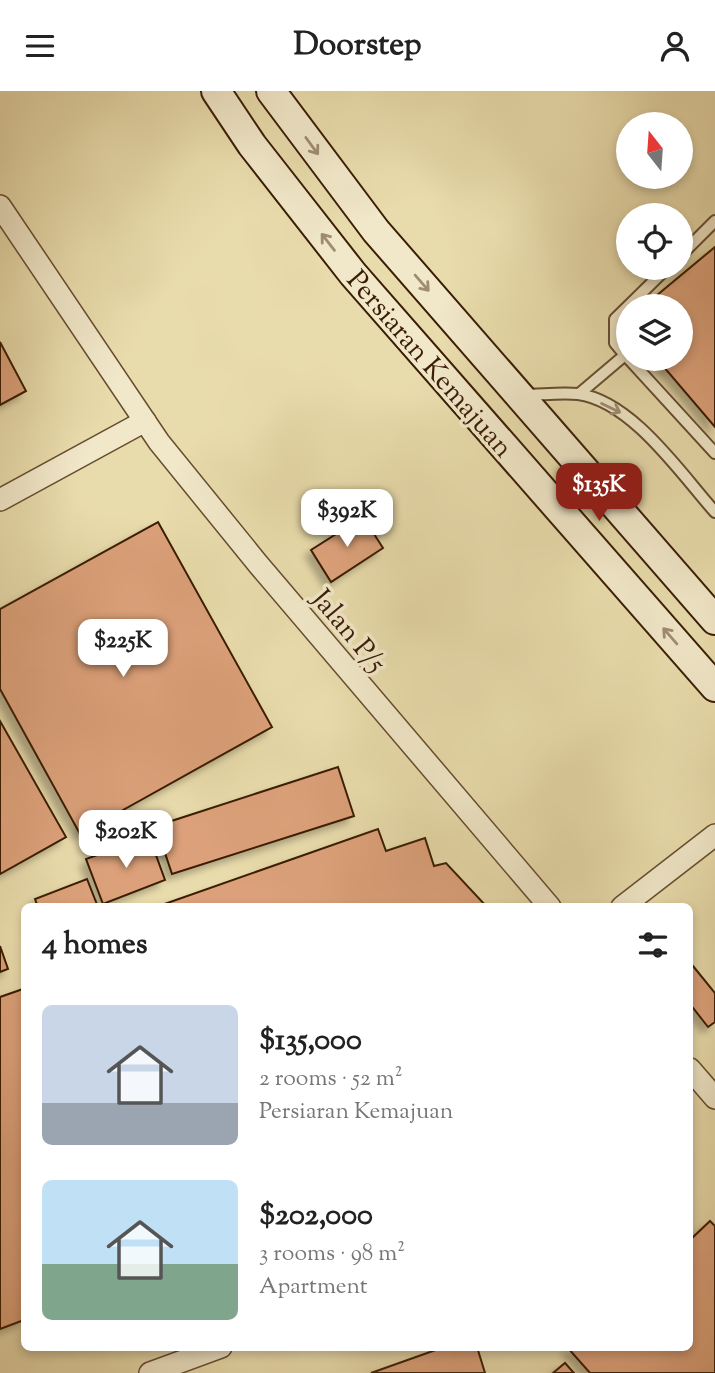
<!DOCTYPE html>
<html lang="en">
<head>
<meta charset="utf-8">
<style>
  body { margin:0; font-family:"Sorts Mill Goudy",serif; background:#f6f6f6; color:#222; height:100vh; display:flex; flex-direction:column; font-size:26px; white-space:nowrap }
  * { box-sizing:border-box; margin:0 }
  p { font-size:23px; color:#767676 }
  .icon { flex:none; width:38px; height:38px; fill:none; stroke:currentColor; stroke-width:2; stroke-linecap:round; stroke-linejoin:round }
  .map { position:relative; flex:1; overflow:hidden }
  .drawer { position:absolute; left:21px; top:812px; width:672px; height:448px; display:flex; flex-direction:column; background:#fff; border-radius:10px; box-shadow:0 4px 10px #0003 }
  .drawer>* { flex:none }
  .needle { width:46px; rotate:343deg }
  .buttons { position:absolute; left:616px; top:21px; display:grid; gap:14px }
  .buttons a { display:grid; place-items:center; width:77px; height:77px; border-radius:50%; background:#fff; box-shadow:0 4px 10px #0003; font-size:35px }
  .price { position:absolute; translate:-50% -60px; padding:0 16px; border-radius:14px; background:#fff; color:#222; font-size:23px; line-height:46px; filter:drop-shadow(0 2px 4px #0008) }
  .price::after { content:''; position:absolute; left:50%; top:42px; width:21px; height:16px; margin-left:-10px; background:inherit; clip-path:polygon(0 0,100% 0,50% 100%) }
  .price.current { background:#8f2418; color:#fff }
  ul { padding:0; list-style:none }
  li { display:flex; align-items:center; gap:21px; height:175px; padding:0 21px }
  li span { display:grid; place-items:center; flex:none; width:196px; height:140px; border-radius:10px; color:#555 }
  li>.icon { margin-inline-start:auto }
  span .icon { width:84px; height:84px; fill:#fffc; stroke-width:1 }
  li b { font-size:30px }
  h2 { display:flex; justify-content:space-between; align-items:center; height:84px; padding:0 21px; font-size:30px }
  header { display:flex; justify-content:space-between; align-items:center; height:91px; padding:0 21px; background:#fff; font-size:32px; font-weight:700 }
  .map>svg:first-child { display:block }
  .building { fill:#dca17a; stroke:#3b1d06; stroke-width:2; filter:url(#shadow) }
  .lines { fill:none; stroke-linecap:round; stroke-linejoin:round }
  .lane-casing { stroke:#664d30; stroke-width:14 }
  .street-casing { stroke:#664d30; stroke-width:24 }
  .secondary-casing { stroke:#3b1d06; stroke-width:32 }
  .lane { stroke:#f1e8c9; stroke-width:10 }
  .street { stroke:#f1e8c9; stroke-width:21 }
  .secondary { stroke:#f1e8c9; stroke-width:28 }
  .oneway { stroke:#9f8d71 }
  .labels { text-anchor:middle; stroke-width:7; stroke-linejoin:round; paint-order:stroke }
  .street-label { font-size:28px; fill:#3b1d06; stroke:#f1e8c9 }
</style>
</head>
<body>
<header><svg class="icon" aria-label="menu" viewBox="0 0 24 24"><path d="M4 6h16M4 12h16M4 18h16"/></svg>Doorstep<svg class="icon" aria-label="person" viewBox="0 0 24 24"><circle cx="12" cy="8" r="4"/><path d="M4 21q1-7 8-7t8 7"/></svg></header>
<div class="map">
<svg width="715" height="1282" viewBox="0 0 715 1282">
  <defs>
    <filter id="shadow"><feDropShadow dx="-6" dy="6" stdDeviation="3.5" flood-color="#0004"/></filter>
  </defs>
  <rect width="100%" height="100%" fill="#e9dcac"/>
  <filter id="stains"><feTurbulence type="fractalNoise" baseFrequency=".00286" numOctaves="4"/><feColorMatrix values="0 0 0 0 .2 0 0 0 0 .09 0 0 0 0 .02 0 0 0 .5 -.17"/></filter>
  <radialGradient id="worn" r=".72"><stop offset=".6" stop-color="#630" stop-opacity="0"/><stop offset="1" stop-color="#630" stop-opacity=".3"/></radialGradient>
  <!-- building -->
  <g class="building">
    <path d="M715,156V336L657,268H681V215H644Z"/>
    <path d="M0,251L26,300L0,314Z"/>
    <path d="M363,426L383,457L331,491L311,459Z"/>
    <path d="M158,431L272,636L80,743L0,598V518Z"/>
    <path d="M0,630L66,746L0,783Z"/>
    <path d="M338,676L354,725L172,783L156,735Z"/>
    <path d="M378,738L386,760L425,747L434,775L446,772L487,816H156Z"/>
    <path d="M149,745L165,789L103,813L86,768Z"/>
    <path d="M87,788L98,816H38L35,808Z"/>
    <path d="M0,855L8,878L0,881Z"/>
    <path d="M693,875L715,902V931L708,936L690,913V877Z"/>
    <path d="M23,898L24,1229L0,1238V906Z"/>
    <path d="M710,1130L715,1135V1282H590L567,1256H690V1149Z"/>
    <path d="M444,1256H477L485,1282H371Z"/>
    <path d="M565,1272L574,1282H553Z"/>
  </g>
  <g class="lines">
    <!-- lane casing -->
    <g class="lane-casing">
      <g id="lane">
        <path d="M681,164L715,130"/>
        <path d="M625,264L615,252V228L667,177"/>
        <path d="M629,268L715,362"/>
        <path d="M579,303L625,264L628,267"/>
        <path d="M524,304C541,304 561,301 578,303C632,310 681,383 715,421"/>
      </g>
    </g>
    <!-- street casing -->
    <g class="street-casing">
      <g id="street">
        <path d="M0,115L159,351L258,473L550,816"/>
        <path d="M0,409L145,330"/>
        <path d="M622,816L715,744"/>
        <path d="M690,978L715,1007"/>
        <path d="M150,1282L221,1256"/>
      </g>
    </g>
    <!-- secondary casing -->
    <g class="secondary-casing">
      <g id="secondary">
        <path d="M216,0L252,54L353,183L715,596"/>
        <path d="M271,0L376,140L715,529"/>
      </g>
    </g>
    <!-- lane -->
    <use href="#lane" class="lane"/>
    <!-- street -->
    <use href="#street" class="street"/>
    <!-- secondary -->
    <use href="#secondary" class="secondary"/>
  </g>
  <!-- one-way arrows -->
  <defs><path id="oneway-shaft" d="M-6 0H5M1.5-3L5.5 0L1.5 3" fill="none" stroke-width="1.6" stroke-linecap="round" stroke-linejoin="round" transform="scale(1.75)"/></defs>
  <g class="oneway">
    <use href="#oneway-shaft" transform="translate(312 55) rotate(54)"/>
    <use href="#oneway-shaft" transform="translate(328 151) rotate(-128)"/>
    <use href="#oneway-shaft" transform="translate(422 192) rotate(49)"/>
    <use href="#oneway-shaft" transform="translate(611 317) rotate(26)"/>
    <use href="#oneway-shaft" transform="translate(670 545) rotate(-131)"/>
  </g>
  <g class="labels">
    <!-- street labels -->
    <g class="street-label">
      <text transform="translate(431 272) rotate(49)" y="10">Persiaran Kemajuan</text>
      <text transform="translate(350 539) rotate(50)" y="10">Jalan P/5</text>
    </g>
  </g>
  <rect width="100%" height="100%" filter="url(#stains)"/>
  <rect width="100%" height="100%" fill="url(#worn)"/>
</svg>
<div class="buttons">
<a><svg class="needle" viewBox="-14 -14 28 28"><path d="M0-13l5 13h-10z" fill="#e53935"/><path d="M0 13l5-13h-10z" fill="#767676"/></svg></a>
<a><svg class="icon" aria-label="locate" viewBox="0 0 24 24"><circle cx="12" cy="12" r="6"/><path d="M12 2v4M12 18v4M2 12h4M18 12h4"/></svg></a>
<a><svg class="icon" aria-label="layers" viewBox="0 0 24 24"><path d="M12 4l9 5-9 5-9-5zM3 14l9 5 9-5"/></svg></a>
</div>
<b class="price current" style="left:599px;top:432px">$135K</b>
<b class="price" style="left:347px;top:458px">$392K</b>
<b class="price" style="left:123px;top:588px">$225K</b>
<b class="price" style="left:126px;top:779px">$202K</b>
<section class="drawer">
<h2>4 homes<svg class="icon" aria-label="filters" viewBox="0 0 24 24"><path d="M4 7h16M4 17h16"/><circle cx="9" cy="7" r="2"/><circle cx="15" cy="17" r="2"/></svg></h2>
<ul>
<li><span style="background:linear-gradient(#c9d6e8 70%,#9aa5b1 0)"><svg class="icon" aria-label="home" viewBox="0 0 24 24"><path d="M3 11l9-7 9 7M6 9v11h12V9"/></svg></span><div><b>$135,000</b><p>2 rooms · 52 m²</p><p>Persiaran Kemajuan</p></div></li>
<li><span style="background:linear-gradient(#bfe0f5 60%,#7fa58c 0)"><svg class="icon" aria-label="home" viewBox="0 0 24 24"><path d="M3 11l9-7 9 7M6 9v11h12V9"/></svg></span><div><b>$202,000</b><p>3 rooms · 98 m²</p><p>Apartment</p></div></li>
</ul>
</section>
</div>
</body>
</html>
